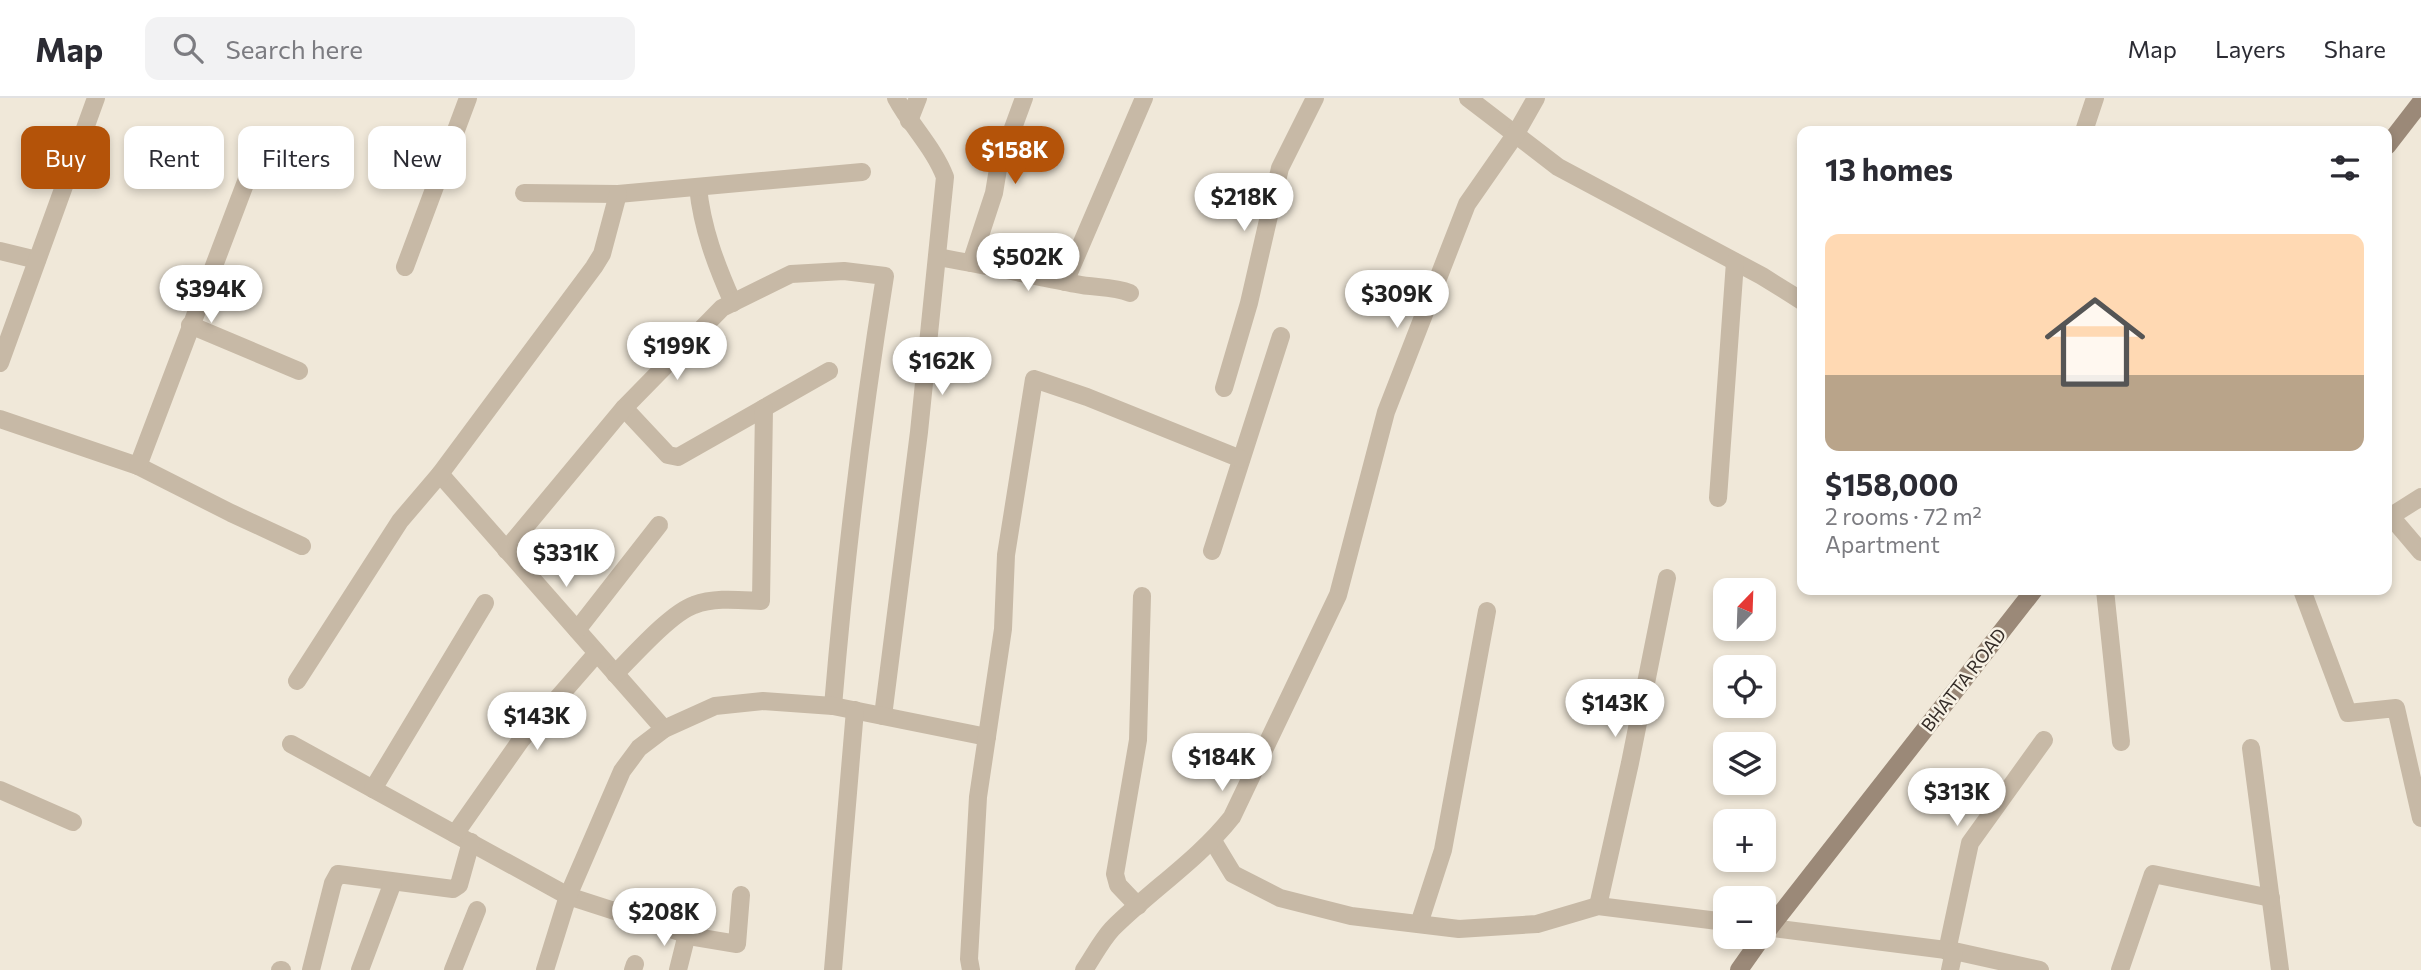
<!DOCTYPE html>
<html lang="en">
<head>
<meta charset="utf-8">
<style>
  body { margin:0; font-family:Commissioner,sans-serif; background:#f2f2f3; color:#2b2b33; height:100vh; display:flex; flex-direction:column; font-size:26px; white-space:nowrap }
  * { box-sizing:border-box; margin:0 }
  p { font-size:23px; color:#7c7c81 }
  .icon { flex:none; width:38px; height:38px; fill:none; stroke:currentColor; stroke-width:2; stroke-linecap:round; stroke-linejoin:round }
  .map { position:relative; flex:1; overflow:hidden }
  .side { position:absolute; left:1797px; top:28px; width:595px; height:469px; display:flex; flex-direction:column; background:#fff; border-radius:14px; box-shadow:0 4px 10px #0003 }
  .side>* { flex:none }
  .banner { position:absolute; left:21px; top:28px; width:665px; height:63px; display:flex; gap:14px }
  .needle { width:46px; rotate:23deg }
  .buttons { position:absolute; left:1713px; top:480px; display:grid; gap:14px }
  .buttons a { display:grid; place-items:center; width:63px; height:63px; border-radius:14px; background:#fff; box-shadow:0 4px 10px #0003; font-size:35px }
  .price { position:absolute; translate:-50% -60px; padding:0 16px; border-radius:24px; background:#fff; color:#222; font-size:23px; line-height:46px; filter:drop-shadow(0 2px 4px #0008) }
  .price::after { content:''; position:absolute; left:50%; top:42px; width:21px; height:16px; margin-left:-10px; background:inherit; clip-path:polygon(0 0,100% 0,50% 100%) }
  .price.active { background:#b45309; color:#fff }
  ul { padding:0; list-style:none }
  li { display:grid; align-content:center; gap:14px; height:371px; padding:0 28px }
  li+li { border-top:2px solid #e1e1e2 }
  li span { display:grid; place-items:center; height:217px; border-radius:14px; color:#555 }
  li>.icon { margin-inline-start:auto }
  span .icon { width:126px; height:126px; fill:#fffc; stroke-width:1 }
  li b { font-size:30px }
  h2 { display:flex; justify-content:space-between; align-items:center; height:84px; padding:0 28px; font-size:30px }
  .chip { padding:0 24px; border-radius:14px; background:#fff; box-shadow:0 4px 10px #0003; font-size:24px; line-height:63px }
  .chip.active { background:#b45309; color:#fff }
  header { display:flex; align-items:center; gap:42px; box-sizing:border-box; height:98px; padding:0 35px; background:#fff; border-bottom:2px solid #e1e1e2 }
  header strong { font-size:33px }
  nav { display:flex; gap:38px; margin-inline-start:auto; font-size:24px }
  .search { width:490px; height:63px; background:#f2f2f3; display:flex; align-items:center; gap:18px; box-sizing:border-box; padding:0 24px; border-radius:14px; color:#7c7c81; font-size:26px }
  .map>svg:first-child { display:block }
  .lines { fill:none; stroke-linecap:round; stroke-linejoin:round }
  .minor { stroke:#c7b9a6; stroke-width:18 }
  .secondary { stroke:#9b8978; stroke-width:18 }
  .labels { text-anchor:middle; stroke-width:5; stroke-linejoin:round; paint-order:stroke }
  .street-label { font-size:18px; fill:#342c27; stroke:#f8f2e5 }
</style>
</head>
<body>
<header>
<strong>Map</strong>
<div class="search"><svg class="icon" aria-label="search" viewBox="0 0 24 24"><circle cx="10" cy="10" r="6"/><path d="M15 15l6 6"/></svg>Search here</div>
<nav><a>Map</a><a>Layers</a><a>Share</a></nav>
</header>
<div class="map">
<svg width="2421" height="872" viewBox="0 0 2421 872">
  <rect width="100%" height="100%" fill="#f0e8d9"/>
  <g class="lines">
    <!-- minor -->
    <g class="minor">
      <path d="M1468,0L1558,69L1762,178L1802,203"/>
      <path d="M909,23L918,0"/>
      <path d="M2084,33L2095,0"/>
      <path d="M698,89C702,130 716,167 733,205"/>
      <path d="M524,95L618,96L862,74"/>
      <path d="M0,153L37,162"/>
      <path d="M937,159C984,167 1030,177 1076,186C1094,190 1113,188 1130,195"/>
      <path d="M971,165L994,95L998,71L1024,0"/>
      <path d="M405,169L468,0"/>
      <path d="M1065,184L1144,0"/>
      <path d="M190,227L299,273"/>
      <path d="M0,265L96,0"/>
      <path d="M1224,290L1249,205L1280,70L1315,0"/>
      <path d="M624,310L668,357L678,359L829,273"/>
      <path d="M0,321L138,368L231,415L302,448"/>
      <path d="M138,368L250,73"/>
      <path d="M440,376L664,631"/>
      <path d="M1718,400L1735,164"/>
      <path d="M2387,414L2421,454"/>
      <path d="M2391,418L2421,399"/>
      <path d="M506,452L624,310L722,210L791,176L844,173L885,178C862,321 845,464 833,608"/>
      <path d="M1212,453L1281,238"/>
      <path d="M2105,492L2121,644"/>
      <path d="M2302,492L2348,615L2396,610L2421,720"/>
      <path d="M577,532L659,427"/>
      <path d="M615,576C634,557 671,515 694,507C715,499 739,502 761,503L764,310"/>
      <path d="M297,583L400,423L440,376L594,169L602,156L618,96"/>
      <path d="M883,618L919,334L945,79C934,50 911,28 896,0"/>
      <path d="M291,646L568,798L695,839L737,846L741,797"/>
      <path d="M2251,650L2280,872"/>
      <path d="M373,691L485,505"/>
      <path d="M0,692L73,724"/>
      <path d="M455,736L521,642L597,555"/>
      <path d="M1213,743L1233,776L1280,800L1351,818L1459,831L1537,826L1598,808L1726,824"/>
      <path d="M1138,808L1118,787L1115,776L1138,642L1142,498"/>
      <path d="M1598,808L1630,665L1667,480"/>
      <path d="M1419,826L1443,752L1487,513"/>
      <path d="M1764,829L1954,853L2040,872"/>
      <path d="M1947,853L1970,745L2044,642"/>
      <path d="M280,872H282"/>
      <path d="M311,872L333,785L338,776L453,791L459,787L471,744"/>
      <path d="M360,872L393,784"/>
      <path d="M453,872L477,812"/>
      <path d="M545,872L568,798L622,673L639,650L664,631L715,608L763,603L833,608L987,639"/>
      <path d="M633,872L635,866"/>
      <path d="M678,872L687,836"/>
      <path d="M833,872L855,612"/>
      <path d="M971,872L969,861L978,699L1003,531L1006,457L1034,281L1087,299L1241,361"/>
      <path d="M1084,872C1093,859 1101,843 1112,831C1151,792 1198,762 1232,719L1338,497L1386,314L1467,106L1515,37L1536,0"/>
      <path d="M1950,872L1954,853"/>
      <path d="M2120,872L2153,776L2271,800"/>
    </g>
    <!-- secondary -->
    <g class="secondary">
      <path d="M2387,48L2421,4"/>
      <path d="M1764,837L2034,492"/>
      <path d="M1739,872L1763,838"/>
    </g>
  </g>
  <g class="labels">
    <!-- street labels -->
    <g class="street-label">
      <text transform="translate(1964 582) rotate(-52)" y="6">BHATTA ROAD</text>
    </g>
  </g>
</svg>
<div class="buttons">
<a><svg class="needle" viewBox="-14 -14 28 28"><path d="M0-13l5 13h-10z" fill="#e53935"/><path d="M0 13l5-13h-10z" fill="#7c7c81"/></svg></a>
<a><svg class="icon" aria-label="locate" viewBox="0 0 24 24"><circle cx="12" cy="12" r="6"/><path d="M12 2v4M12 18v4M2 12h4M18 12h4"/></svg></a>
<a><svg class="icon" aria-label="layers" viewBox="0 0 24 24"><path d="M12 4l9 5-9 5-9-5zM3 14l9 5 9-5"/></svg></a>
<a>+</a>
<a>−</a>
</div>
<b class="price active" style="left:1015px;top:88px">$158K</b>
<b class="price" style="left:1244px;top:135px">$218K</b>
<b class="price" style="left:1028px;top:195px">$502K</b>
<b class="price" style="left:211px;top:227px">$394K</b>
<b class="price" style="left:1397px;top:232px">$309K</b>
<b class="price" style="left:677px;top:284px">$199K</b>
<b class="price" style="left:942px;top:299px">$162K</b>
<b class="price" style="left:566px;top:491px">$331K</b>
<b class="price" style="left:1615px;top:641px">$143K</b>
<b class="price" style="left:537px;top:654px">$143K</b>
<b class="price" style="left:1222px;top:695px">$184K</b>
<b class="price" style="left:1957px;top:730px">$313K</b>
<b class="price" style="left:664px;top:850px">$208K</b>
<div class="banner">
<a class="chip active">Buy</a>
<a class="chip">Rent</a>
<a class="chip">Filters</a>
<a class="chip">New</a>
</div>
<section class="side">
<h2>13 homes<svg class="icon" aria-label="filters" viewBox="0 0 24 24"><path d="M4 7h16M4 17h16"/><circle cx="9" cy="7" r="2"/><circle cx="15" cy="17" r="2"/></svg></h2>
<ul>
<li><span style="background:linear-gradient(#ffd9b3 65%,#b9a48a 0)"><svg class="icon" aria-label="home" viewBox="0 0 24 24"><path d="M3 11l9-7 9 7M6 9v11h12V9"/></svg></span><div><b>$158,000</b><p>2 rooms · 72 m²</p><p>Apartment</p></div></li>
</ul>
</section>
</div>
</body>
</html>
